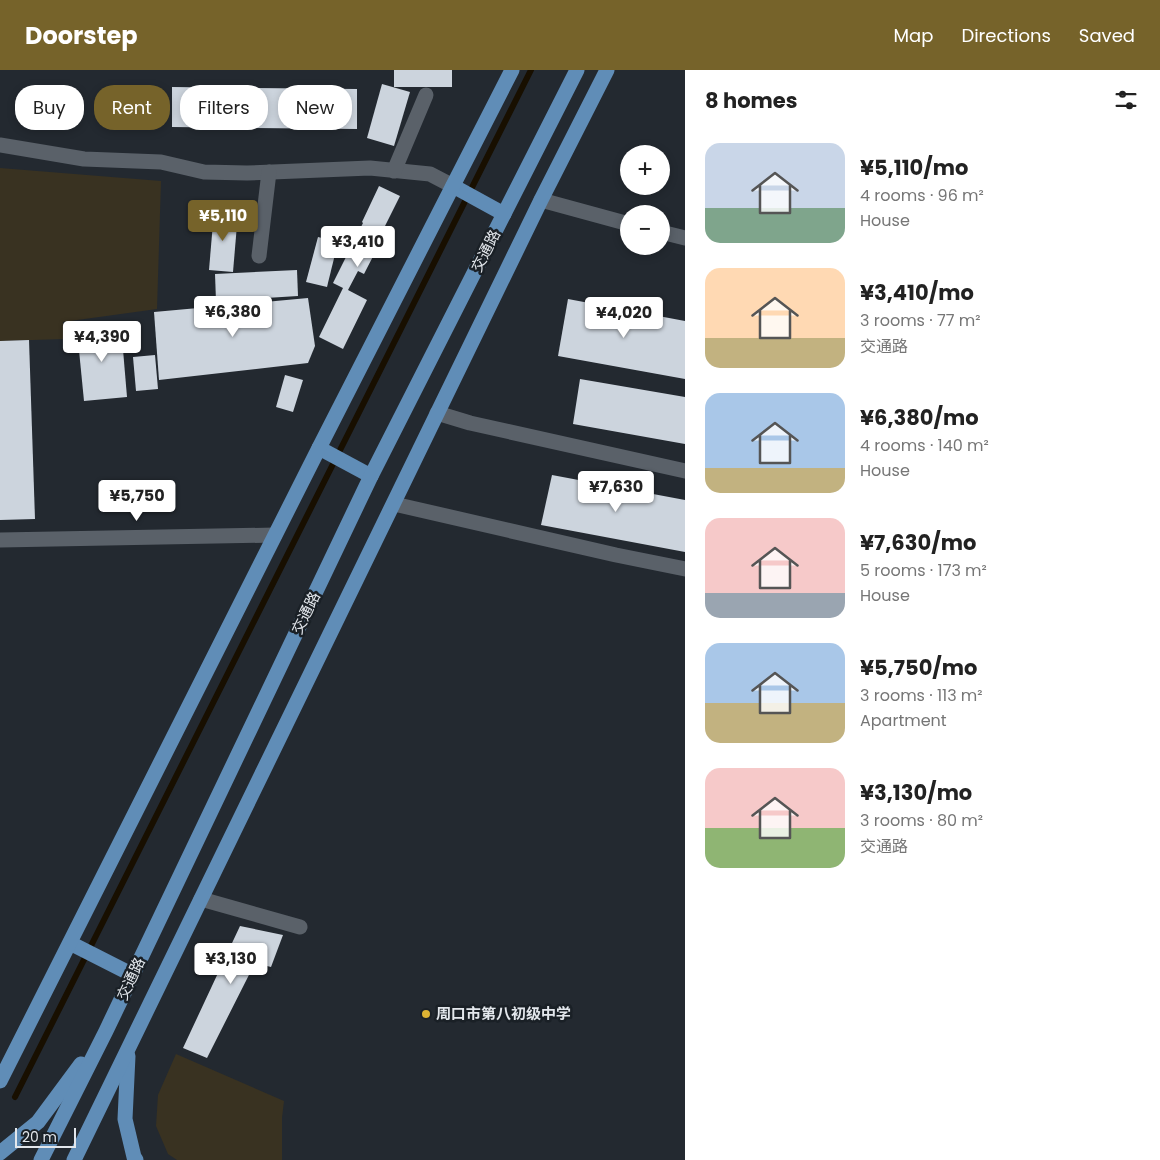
<!DOCTYPE html>
<html lang="en">
<head>
<meta charset="utf-8">
<style>
  body { margin:0; font-family:Poppins,"Noto Sans SC",sans-serif; background:#f6f6f6; color:#222; height:100vh; display:flex; flex-direction:column; font-size:19px; white-space:nowrap }
  * { box-sizing:border-box; margin:0 }
  p { font-size:16px; color:#767676 }
  .icon { flex:none; width:28px; height:28px; fill:none; stroke:currentColor; stroke-width:2; stroke-linecap:round; stroke-linejoin:round }
  .map { position:relative; flex:1; overflow:hidden }
  .sheet { display:flex; flex-direction:column; background:#fff; width:475px }
  .sheet>* { flex:none }
  .guide { position:absolute; left:15px; top:15px; width:475px; height:45px; display:flex; gap:10px }
  .tools { position:absolute; left:620px; top:75px; display:grid; gap:10px }
  .tools a { display:grid; place-items:center; width:50px; height:50px; border-radius:50%; background:#fff; box-shadow:0 2px 8px #0003; font-size:25px }
  .scale { position:absolute; left:15px; bottom:12px; width:61px; box-sizing:border-box; padding-left:5px; border:2px solid #e3e7ec; border-top:0; font-size:14px; line-height:18px; white-space:nowrap; color:#e3e7ec; -webkit-text-stroke:4px #1a2026; paint-order:stroke }
  .price { position:absolute; translate:-50% -42px; padding:0 11px; border-radius:5px; background:#fff; color:#222; font-size:16px; line-height:32px; filter:drop-shadow(0 1px 2px #0008) }
  .price::after { content:''; position:absolute; left:50%; top:30px; width:15px; height:11px; margin-left:-8px; background:inherit; clip-path:polygon(0 0,100% 0,50% 100%) }
  .price.current { background:#76632a; color:#fff }
  ul { padding:0; list-style:none }
  li { display:flex; align-items:center; gap:15px; height:125px; padding:0 20px }
  li span { display:grid; place-items:center; flex:none; width:140px; height:100px; border-radius:15px; color:#555 }
  li>.icon { margin-inline-start:auto }
  span .icon { width:60px; height:60px; fill:#fffc; stroke-width:1 }
  li b { font-size:21px }
  h2 { display:flex; justify-content:space-between; align-items:center; height:60px; padding:0 20px; font-size:21px }
  .pill { padding:0 18px; border-radius:20px; background:#fff; box-shadow:0 2px 8px #0003; font-size:18px; line-height:45px }
  .pill.current { background:#76632a; color:#fff }
  header { display:flex; align-items:center; gap:30px; box-sizing:border-box; height:70px; padding:0 25px; background:#76632a; color:#fff }
  header strong { font-size:24px }
  nav { display:flex; gap:28px; margin-inline-start:auto; font-size:18px }
  main { display:flex; flex:1; min-height:0 }
  .map>svg:first-child { display:block }
  .green { fill:#393221 }
  .lines { fill:none; stroke-linecap:round; stroke-linejoin:round }
  .stream { stroke:#180f00; stroke-width:6 }
  .building { fill:#ccd4dd }
  .minor { stroke:#5a6169; stroke-width:15 }
  .major { stroke:#608db7; stroke-width:15 }
  .poi-dot { fill:#dcb233; stroke:#1a2026; stroke-width:2 }
  .labels { text-anchor:middle; stroke-width:5; stroke-linejoin:round; paint-order:stroke }
  .street-label { font-size:15px; fill:#e3e7ec; stroke:#1a2026 }
  .poi-label { font-size:15px; font-weight:bold; fill:#e3e7ec; stroke:#1a2026; text-anchor:start }
</style>
</head>
<body>
<header>
<strong>Doorstep</strong>
<nav><a>Map</a><a>Directions</a><a>Saved</a></nav>
</header>
<main>
<div class="map">
<svg width="685" height="1090" viewBox="0 0 685 1090">
  <rect width="100%" height="100%" fill="#232930"/>
  <!-- green -->
  <g class="green">
    <path d="M0,98L161,111L157,239L63,252L65,269L0,271Z"/>
    <path d="M176,984L284,1031L282,1048V1090H177L168,1084L156,1056L158,1025Z"/>
  </g>
  <g class="lines">
    <!-- stream -->
    <path class="stream" d="M15,1027L531,0"/>
  </g>
  <!-- building -->
  <g class="building">
    <rect x="394" y="0" width="58" height="17"/>
    <path d="M382,14L410,22L394,76L367,68Z"/>
    <path d="M172,17L357,19V59L172,57Z"/>
    <path d="M379,116L400,126L382,162L385,163L364,204L358,201L348,220L367,230L343,279L319,267L343,218L333,213L363,153L362,152Z"/>
    <path d="M214,141L238,143L233,202L209,200Z"/>
    <path d="M318,167L338,172L327,217L306,212Z"/>
    <path d="M297,200L298,226L216,231L215,204Z"/>
    <path d="M308,228L315,276L308,293L159,310L154,242Z"/>
    <path d="M568,229L685,251V309L558,286Z"/>
    <path d="M121,256L127,327L84,331L77,260Z"/>
    <path d="M29,270L35,449L0,450V271Z"/>
    <path d="M155,285L158,319L136,321L133,287Z"/>
    <path d="M285,305L303,310L293,342L276,337Z"/>
    <path d="M580,309L685,327V374L573,354Z"/>
    <path d="M552,405L685,430V482L541,455Z"/>
    <path d="M240,856L283,865L271,897L255,893L207,988L183,978Z"/>
  </g>
  <g class="lines">
    <!-- minor -->
    <g class="minor">
      <path d="M0,75L84,89L161,92L204,102L247,103L370,98L430,104L453,116"/>
      <path d="M394,101L426,25"/>
      <path d="M541,130L629,154"/>
      <path d="M661,162L685,168"/>
      <path d="M259,186L269,102"/>
      <path d="M437,343L470,353L685,401"/>
      <path d="M394,434L616,485L685,499"/>
      <path d="M0,470L275,465"/>
      <path d="M201,829L300,857"/>
    </g>
    <!-- major -->
    <g class="major">
      <path d="M453,116L504,144"/>
      <path d="M319,378L371,406"/>
      <path d="M70,873L133,905"/>
      <path d="M128,986L125,1049L134,1087L136,1090"/>
      <path d="M0,1011L319,378L512,0"/>
      <path d="M0,1083L38,1052L81,994"/>
      <path d="M41,1090L106,961L371,406L577,0"/>
      <path d="M74,1090L541,130L607,0"/>
    </g>
  </g>
  <!-- markers -->
  <circle class="poi-dot" cx="426" cy="944" r="5"/>
  <g class="labels">
    <!-- street labels -->
    <g class="street-label">
      <text transform="translate(486 181) rotate(-63)" y="5">交通路</text>
      <text transform="translate(306 543) rotate(-64)" y="5">交通路</text>
      <text transform="translate(131 909) rotate(-65)" y="5">交通路</text>
    </g>
    <!-- poi labels -->
    <g class="poi-label">
      <text x="436" y="949">周口市第八初级中学</text>
    </g>
  </g>
</svg>
<div class="tools">
<a>+</a>
<a>−</a>
</div>
<div class="scale">20 m</div>
<b class="price current" style="left:223px;top:172px">¥5,110</b>
<b class="price" style="left:358px;top:198px">¥3,410</b>
<b class="price" style="left:233px;top:268px">¥6,380</b>
<b class="price" style="left:624px;top:269px">¥4,020</b>
<b class="price" style="left:102px;top:293px">¥4,390</b>
<b class="price" style="left:616px;top:443px">¥7,630</b>
<b class="price" style="left:137px;top:452px">¥5,750</b>
<b class="price" style="left:231px;top:915px">¥3,130</b>
<div class="guide">
<a class="pill">Buy</a>
<a class="pill current">Rent</a>
<a class="pill">Filters</a>
<a class="pill">New</a>
</div>
</div>
<section class="sheet">
<h2>8 homes<svg class="icon" aria-label="filters" viewBox="0 0 24 24"><path d="M4 7h16M4 17h16"/><circle cx="9" cy="7" r="2"/><circle cx="15" cy="17" r="2"/></svg></h2>
<ul>
<li><span style="background:linear-gradient(#c9d6e8 65%,#7fa58c 0)"><svg class="icon" aria-label="home" viewBox="0 0 24 24"><path d="M3 11l9-7 9 7M6 9v11h12V9"/></svg></span><div><b>¥5,110/mo</b><p>4 rooms · 96 m²</p><p>House</p></div></li>
<li><span style="background:linear-gradient(#ffd9b3 70%,#c2b280 0)"><svg class="icon" aria-label="home" viewBox="0 0 24 24"><path d="M3 11l9-7 9 7M6 9v11h12V9"/></svg></span><div><b>¥3,410/mo</b><p>3 rooms · 77 m²</p><p>交通路</p></div></li>
<li><span style="background:linear-gradient(#a9c7e8 75%,#c2b280 0)"><svg class="icon" aria-label="home" viewBox="0 0 24 24"><path d="M3 11l9-7 9 7M6 9v11h12V9"/></svg></span><div><b>¥6,380/mo</b><p>4 rooms · 140 m²</p><p>House</p></div></li>
<li><span style="background:linear-gradient(#f6c9c9 75%,#9aa5b1 0)"><svg class="icon" aria-label="home" viewBox="0 0 24 24"><path d="M3 11l9-7 9 7M6 9v11h12V9"/></svg></span><div><b>¥7,630/mo</b><p>5 rooms · 173 m²</p><p>House</p></div></li>
<li><span style="background:linear-gradient(#a9c7e8 60%,#c2b280 0)"><svg class="icon" aria-label="home" viewBox="0 0 24 24"><path d="M3 11l9-7 9 7M6 9v11h12V9"/></svg></span><div><b>¥5,750/mo</b><p>3 rooms · 113 m²</p><p>Apartment</p></div></li>
<li><span style="background:linear-gradient(#f6c9c9 60%,#8fb573 0)"><svg class="icon" aria-label="home" viewBox="0 0 24 24"><path d="M3 11l9-7 9 7M6 9v11h12V9"/></svg></span><div><b>¥3,130/mo</b><p>3 rooms · 80 m²</p><p>交通路</p></div></li>
</ul>
</section>
</main>
</body>
</html>
